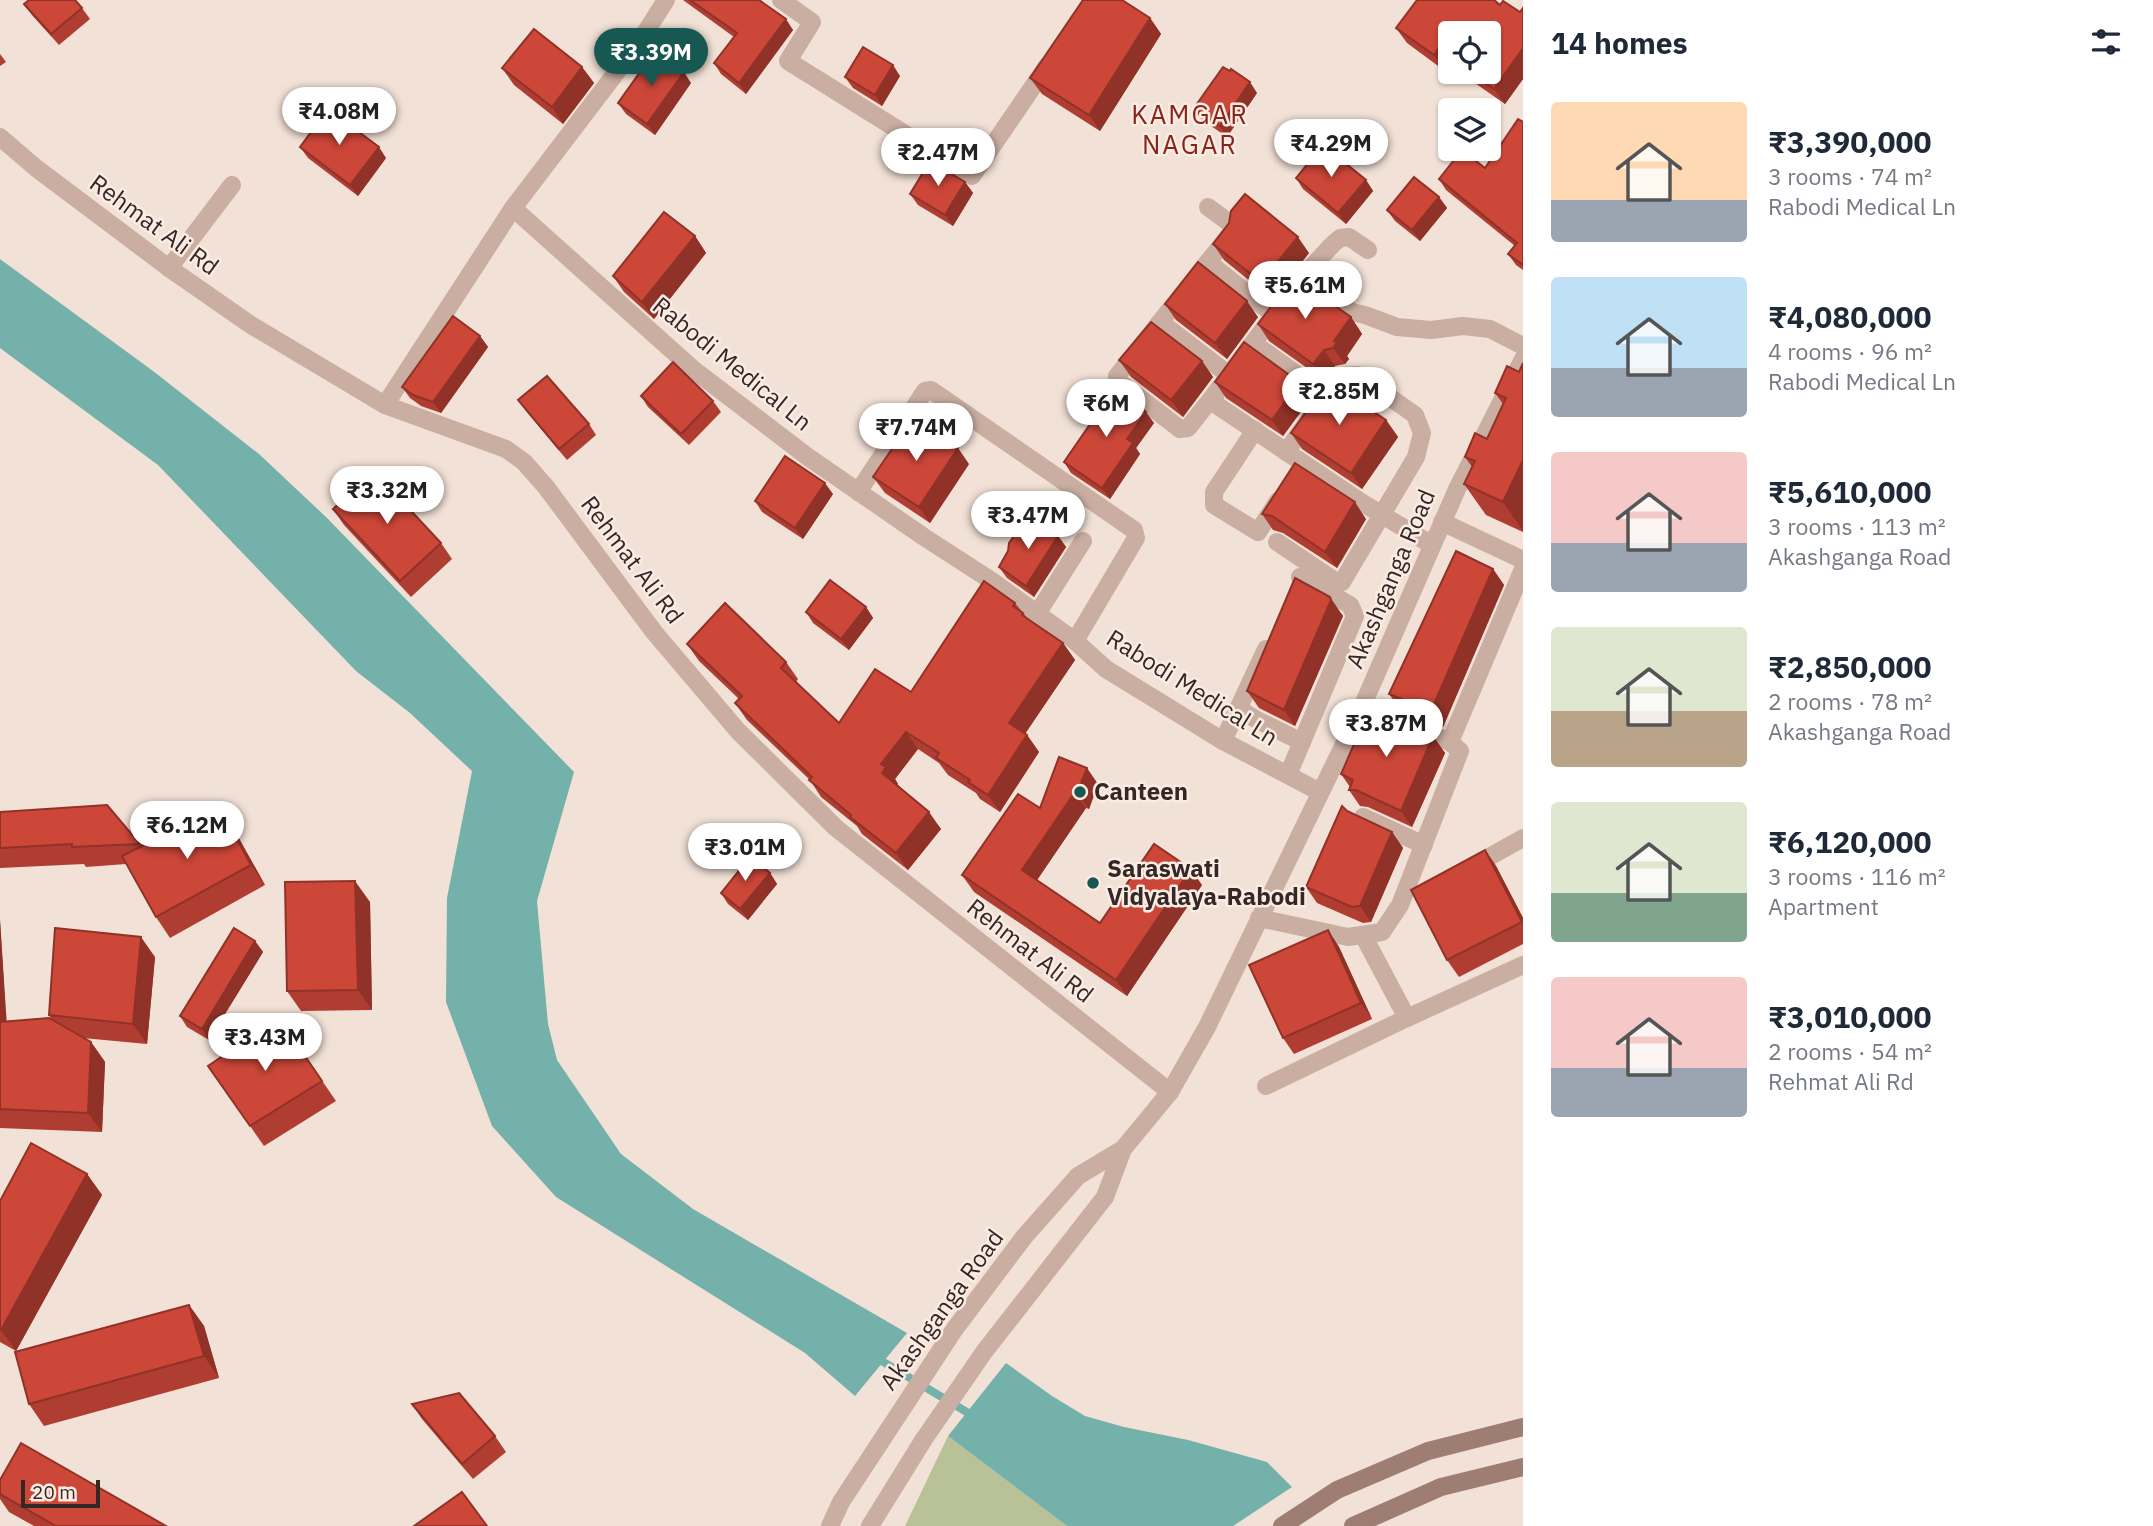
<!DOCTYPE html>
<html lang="en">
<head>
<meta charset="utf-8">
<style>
  body { margin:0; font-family:"IBM Plex Sans",sans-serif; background:#f6f6f7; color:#1f2937; height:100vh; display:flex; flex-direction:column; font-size:26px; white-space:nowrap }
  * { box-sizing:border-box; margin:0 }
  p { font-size:23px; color:#747a83 }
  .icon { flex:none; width:38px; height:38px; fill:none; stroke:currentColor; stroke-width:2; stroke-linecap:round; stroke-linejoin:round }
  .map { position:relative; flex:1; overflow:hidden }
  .panel { display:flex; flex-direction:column; background:#fff; width:630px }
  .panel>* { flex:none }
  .buttons { position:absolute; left:1438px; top:21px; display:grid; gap:14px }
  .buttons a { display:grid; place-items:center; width:63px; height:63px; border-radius:7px; background:#fff; box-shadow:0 2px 5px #0004; font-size:35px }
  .scale { position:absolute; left:21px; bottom:18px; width:79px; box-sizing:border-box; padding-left:7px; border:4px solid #352725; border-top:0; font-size:19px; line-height:24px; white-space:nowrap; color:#352725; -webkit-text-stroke:5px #faece3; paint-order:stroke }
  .price { position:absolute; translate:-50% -60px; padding:0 16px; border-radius:24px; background:#fff; color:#222; font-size:23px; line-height:46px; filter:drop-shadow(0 2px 4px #0008) }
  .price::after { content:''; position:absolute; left:50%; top:42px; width:21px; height:16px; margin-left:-10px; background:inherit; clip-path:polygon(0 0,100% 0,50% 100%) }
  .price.on { background:#185853; color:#fff }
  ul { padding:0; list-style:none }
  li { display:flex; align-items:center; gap:21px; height:175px; padding:0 28px }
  li span { display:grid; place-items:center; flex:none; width:196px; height:140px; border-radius:7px; color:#555 }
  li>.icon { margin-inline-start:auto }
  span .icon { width:84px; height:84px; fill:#fffc; stroke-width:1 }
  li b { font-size:30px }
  h2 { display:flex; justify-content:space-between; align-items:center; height:84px; padding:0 28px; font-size:30px }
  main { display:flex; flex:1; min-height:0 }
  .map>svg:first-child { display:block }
  .green { fill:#b9c296 }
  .water { fill:#74b1aa }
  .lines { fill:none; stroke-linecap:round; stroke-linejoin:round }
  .stream { stroke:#74b1aa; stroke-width:8 }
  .street { stroke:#caaea2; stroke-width:18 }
  .secondary { stroke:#9e7d73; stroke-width:18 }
  .wall { fill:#b03d31 }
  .shaded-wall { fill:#903228 }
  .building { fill:#cd4739; stroke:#903228; stroke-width:2 }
  .poi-dot { fill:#185853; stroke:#faece3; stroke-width:2.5 }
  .labels { text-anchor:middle; stroke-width:5; stroke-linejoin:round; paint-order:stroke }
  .street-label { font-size:24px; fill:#352725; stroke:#faece3 }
  .poi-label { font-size:24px; font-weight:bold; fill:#352725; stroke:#faece3; text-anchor:start }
  .neighbourhood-label { font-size:26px; letter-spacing:2px; fill:#88241a; stroke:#faece3 }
</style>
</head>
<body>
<main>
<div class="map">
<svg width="1523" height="1526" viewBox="0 0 1523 1526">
  <rect width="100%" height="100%" fill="#f2e1d6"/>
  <!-- green -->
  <path class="green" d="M948,1436L1067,1526H905Z"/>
  <!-- water -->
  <g class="water">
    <path d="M0,259L153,371L259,454L326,517L574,772L537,901L548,1024L557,1060L621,1154L693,1209L907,1333L855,1396L805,1353L556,1197L492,1126L446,1002L447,898L472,771L410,713L356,671L158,465L0,348Z"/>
    <path d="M1006,1363L1052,1396L1085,1416L1124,1427L1188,1440L1267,1462L1292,1487L1233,1526H1067L948,1436Z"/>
  </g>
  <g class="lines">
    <!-- stream -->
    <path class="stream" d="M875,1357L975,1417"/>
    <!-- street -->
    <g class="street">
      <path d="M781,0L812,22L788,61L972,176L1047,66"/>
      <path d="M0,137L36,168L169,268L251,325L385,405L506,449L524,462L546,487L654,632L738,731L836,828L1170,1092"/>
      <path d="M1208,207L1231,224L1232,232L1117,376L1119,382L1180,429L1188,428L1215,394"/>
      <path d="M513,208L694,370L808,457L924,537L992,581L1075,641L1106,669L1223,741L1320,792"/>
      <path d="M1368,250L1349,237L1340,238L1333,244L1304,275L1215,394V404L1361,502L1432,545"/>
      <path d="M1208,262L1274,315"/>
      <path d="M169,268L232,185"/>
      <path d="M1304,275L1352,312L1365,315L1397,327L1431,330L1463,326L1490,329L1523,346"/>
      <path d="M1160,322L1229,375"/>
      <path d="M1253,343L1327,396"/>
      <path d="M385,405L513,208L638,44L666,0"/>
      <path d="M1255,430L1214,492V505L1258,532L1278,501"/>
      <path d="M858,492L925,391L931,390L1134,530L1136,538L1075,641"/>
      <path d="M1442,522L1523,560"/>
      <path d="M1277,542L1335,581L1342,582L1416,457L1422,433L1415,415L1358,375L1341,376L1286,452"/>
      <path d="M1037,614L1083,541"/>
      <path d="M1362,707L1450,742"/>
      <path d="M1238,708L1257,720L1302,742"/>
      <path d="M1223,741L1266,649"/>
      <path d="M1288,775L1355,616L1350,605L1300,577"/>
      <path d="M1363,817L1424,845"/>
      <path d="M1471,867L1523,838"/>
      <path d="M1259,918L1348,937L1382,932L1400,905L1460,751L1450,742L1523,569"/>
      <path d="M1363,935L1407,1018L1523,965"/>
      <path d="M1266,1086L1407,1018"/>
      <path d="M830,1526L841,1502L954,1330L1024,1237L1078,1176L1123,1149"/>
      <path d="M870,1526L924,1439L984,1352L1105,1197L1123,1149L1170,1092L1207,1027L1362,707L1457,489L1523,359"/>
    </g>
    <!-- secondary -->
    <g class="secondary">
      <path d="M1282,1526L1337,1490L1428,1451L1523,1427"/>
      <path d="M1353,1526L1441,1487L1523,1467"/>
    </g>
  </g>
  <!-- wall -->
  <g class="wall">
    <path d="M683,0H759L793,30L746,94L721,74L714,63L734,37Z"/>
    <path d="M24,4L82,8L90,19L59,45L32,15Z"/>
    <path d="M1500,5L1520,12L1523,8V79L1505,104L1459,72H1489L1451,33V66L1449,65L1445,71L1407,43L1396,28Z"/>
    <path d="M1150,18L1161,34L1100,131L1042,94L1030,78Z"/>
    <path d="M0,54L6,62L0,66Z"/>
    <path d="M582,67L594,83L563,124L514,85L502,68Z"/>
    <path d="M900,76L882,106L853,88L845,77Z"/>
    <path d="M691,83L655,135L626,114L618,103Z"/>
    <path d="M1257,93L1227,137L1201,119L1194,108Z"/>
    <path d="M1523,122V270L1516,265L1508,254L1515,246L1446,190L1439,179L1485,168Z"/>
    <path d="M300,147L386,158L358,196L308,158Z"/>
    <path d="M1296,178L1366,180L1373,191L1346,224L1303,189Z"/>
    <path d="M965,182L973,193L953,226L918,205L910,194Z"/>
    <path d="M1439,197L1447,208L1420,241L1395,221L1387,210Z"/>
    <path d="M1229,223L1309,253L1272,299L1224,260L1213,244Z"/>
    <path d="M695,236L706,253L654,319L624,292L613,276Z"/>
    <path d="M1165,304L1258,317L1227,359L1176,320Z"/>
    <path d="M1351,317L1362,334L1347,356L1349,359L1345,364L1335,366L1324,380L1269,341L1258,324Z"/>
    <path d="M480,336L488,347L441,413L421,406L410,398L402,387Z"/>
    <path d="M1119,360L1202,361L1213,377L1183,417L1131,377Z"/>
    <path d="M1523,363V532L1486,515L1464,484L1472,467L1465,457L1487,439L1503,404L1495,393L1519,372Z"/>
    <path d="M1215,382H1299L1311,398L1283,436L1226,398Z"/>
    <path d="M641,396L713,401L721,412L689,445L648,407Z"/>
    <path d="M518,400L589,424L596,435L567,460L526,411Z"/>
    <path d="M1386,420L1398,437L1362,489L1302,449L1291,433Z"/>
    <path d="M1154,423L1136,448L1140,454L1110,499L1071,473L1064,462Z"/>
    <path d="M969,464L930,523L885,493L873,477Z"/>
    <path d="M833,494L803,539L762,512L755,501Z"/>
    <path d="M333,509L441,543L452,559L411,597L344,525Z"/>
    <path d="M1262,514L1366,519L1337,568L1283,533L1273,530Z"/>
    <path d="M1022,529L1058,536L1066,547L1034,597L1007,578L999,567Z"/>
    <path d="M1493,569L1504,585L1443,727L1401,710L1389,694Z"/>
    <path d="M1015,603L1028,619L1063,643L1075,660L1025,733L1027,735L1039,752L1000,812L980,799L976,793L948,775L939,763L918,749L895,779L898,784V785L941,829L908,870L862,834L857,826L821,797L810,780L747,720L735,703L739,699L699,661L687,644L786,662L798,679L796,682L839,723L911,692Z"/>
    <path d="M866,607L873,618L849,650L813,623L806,612Z"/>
    <path d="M1341,613L1343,616L1295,726L1259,708L1247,691Z"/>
    <path d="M1433,736L1445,753L1412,827L1368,807L1360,806L1349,790L1350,787L1341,774Z"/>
    <path d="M1059,757L1098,784L1089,809L1086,808L1037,880L1100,923L1202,885L1127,996L974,892L962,875L1040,808Z"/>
    <path d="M107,805L142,846L218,805L232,826L265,885L170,938L156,917L126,864L86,867L84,864L0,868V812Z"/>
    <path d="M1347,811L1392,832L1403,848L1371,922L1363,923L1317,903L1306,887Z"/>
    <path d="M1485,850L1496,866L1523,918V944L1459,977L1447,960Z"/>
    <path d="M770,873L777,884L748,920L728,904L721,893Z"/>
    <path d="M370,902L372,1010L301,1011L287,991Z"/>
    <path d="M0,920L6,1021L51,1019L49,1015L155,957L147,1044L83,1038L91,1042L105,1062L102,1132L0,1128Z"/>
    <path d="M1328,930L1339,947L1372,1019L1294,1054L1283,1038Z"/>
    <path d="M255,941L263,952L209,1040L187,1027L180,1016Z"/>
    <path d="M279,1018L336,1101L264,1146L208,1066Z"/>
    <path d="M87,1174L102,1195L16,1351L0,1342V1201Z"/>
    <path d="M189,1305L204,1326L219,1378L44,1426L29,1404Z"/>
    <path d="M412,1404L495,1436L506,1452L473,1479L422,1419Z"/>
    <path d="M0,1480L166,1526H34L9,1512L0,1499Z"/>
  </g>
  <!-- shaded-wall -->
  <g class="shaded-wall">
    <path d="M1150,18L1161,34L1100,131L1089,115Z"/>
    <path d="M786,19L793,30L746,94L739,83Z"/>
    <path d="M1523,48V79L1505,104L1494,89Z"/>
    <path d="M1438,49L1449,65L1445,71L1434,55Z"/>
    <path d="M893,65L900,76L882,106L875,95Z"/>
    <path d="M582,67L594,83L563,124L552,107Z"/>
    <path d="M684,72L691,83L655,135L647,124Z"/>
    <path d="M1250,82L1257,93L1227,137L1220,126Z"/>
    <path d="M379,147L386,158L358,196L350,185Z"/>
    <path d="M1366,180L1373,191L1346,224L1338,213Z"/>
    <path d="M965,182L973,193L953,226L945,215Z"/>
    <path d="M1439,197L1447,208L1420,241L1412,230Z"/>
    <path d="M695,236L706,253L654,319L642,302Z"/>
    <path d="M1298,237L1309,253L1272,299L1261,282Z"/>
    <path d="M1247,301L1258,317L1227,359L1215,343Z"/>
    <path d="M1351,317L1362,334L1347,356L1349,359L1345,364L1333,348L1334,341Z"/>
    <path d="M480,336L488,347L441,413L433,402Z"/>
    <path d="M1324,350L1335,366L1324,380L1313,364Z"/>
    <path d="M1202,361L1213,377L1183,417L1171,400Z"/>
    <path d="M1299,382L1311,398L1283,436L1272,420Z"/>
    <path d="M1146,412L1154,423L1136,448L1140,454L1110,499L1102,488L1127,439Z"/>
    <path d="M1386,420L1398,437L1362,489L1351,473Z"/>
    <path d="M958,448L969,464L930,523L919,507Z"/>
    <path d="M1523,460V531L1503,502Z"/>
    <path d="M825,483L833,494L803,539L795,528Z"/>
    <path d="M1355,502L1366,519L1337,568L1325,552Z"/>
    <path d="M1058,536L1066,547L1034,597L1026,586Z"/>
    <path d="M1493,569L1504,585L1443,727L1431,711Z"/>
    <path d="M1330,597L1343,616L1295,726L1284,710Z"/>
    <path d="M866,607L873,618L849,650L841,639Z"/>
    <path d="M1063,643L1075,660L1021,740L1009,723Z"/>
    <path d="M906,732L918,749L895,779L898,784L894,790L882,773L881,764Z"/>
    <path d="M1027,735L1039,752L1000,812L988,795Z"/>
    <path d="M1433,736L1445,753L1412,827L1401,811Z"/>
    <path d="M1087,768L1098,784L1089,809L1077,793Z"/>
    <path d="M1075,792L1086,808L1033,886L1022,870Z"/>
    <path d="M218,805L232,826L265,885L251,865Z"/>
    <path d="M929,812L941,829L908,870L896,853Z"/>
    <path d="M1392,832L1403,848L1371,922L1360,906Z"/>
    <path d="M1485,850L1496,866L1523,918V923Z"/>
    <path d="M1191,869L1202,885L1127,996L1116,980Z"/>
    <path d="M770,873L777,884L748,920L740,909Z"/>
    <path d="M355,881L370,902L372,1010L358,990Z"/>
    <path d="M0,920L8,1042L0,1031Z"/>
    <path d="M1328,930L1339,947L1372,1019L1361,1003Z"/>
    <path d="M141,937L155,957L147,1044L133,1024Z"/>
    <path d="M255,941L263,952L209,1040L202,1029Z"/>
    <path d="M91,1042L105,1062L102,1132L88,1113Z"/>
    <path d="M87,1174L102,1195L16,1351L1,1330Z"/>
    <path d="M189,1305L204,1326L219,1378L204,1356Z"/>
  </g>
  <!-- building -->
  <g class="building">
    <path d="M29,0H75L82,8L51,34L24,4Z"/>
    <path d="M690,0H759L786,19L739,83L714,63L737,33Z"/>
    <path d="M1083,0H1122L1150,18L1089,115L1030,78Z"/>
    <path d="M1417,0H1494L1500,5L1503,1L1520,12L1523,8V48L1494,89L1470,72H1489V33H1451V58L1438,49L1434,55L1396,28Z"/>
    <path d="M534,29L582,67L552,107L502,68Z"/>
    <path d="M863,47L893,65L875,95L845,77Z"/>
    <path d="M655,51L684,72L647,124L618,103Z"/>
    <path d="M1223,67L1230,71L1231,69L1250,82L1220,126L1194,108Z"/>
    <path d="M328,109L379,147L350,185L300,147Z"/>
    <path d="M1518,119L1523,122V265L1508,254L1517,243L1439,179L1462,150L1485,168Z"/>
    <path d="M1323,145L1366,180L1338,213L1296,178Z"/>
    <path d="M930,161L965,182L945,215L910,194Z"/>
    <path d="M1414,177L1439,197L1412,230L1387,210Z"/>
    <path d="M1245,194L1298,237L1261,282L1213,244L1229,223L1231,211Z"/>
    <path d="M664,212L695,236L642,302L613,276Z"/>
    <path d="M1198,262L1247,301L1215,343L1165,304Z"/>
    <path d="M1293,277L1351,317L1334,341L1337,342L1333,348L1324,350L1313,364L1258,324Z"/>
    <path d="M453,316L480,336L433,402L413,395L402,387Z"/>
    <path d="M1151,322L1202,361L1171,400L1119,360Z"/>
    <path d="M1244,342L1299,382L1272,420L1215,382Z"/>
    <path d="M673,362L713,401L681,434L641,396Z"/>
    <path d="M1523,363V460L1503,502L1464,484L1475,461L1465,457L1475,433L1487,439L1506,398L1495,393L1507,366L1519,372Z"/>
    <path d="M547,376L589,424L559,449L518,400Z"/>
    <path d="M1328,381L1386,420L1351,473L1291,433Z"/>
    <path d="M1115,388L1146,412L1127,439L1133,443L1102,488L1064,462Z"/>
    <path d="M913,418L958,448L919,507L873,477Z"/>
    <path d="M785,456L825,483L795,528L755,501Z"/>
    <path d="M1295,463L1355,502L1325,552L1272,516L1262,514Z"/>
    <path d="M374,471L441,543L400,581L333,509Z"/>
    <path d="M1030,517L1058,536L1026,586L999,567L1008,551L1009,543L1020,527L1022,529Z"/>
    <path d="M1456,551L1493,569L1431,711L1389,694Z"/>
    <path d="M1295,578L1330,597L1331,600L1284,710L1247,691Z"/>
    <path d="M830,580L866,607L841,639L806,612Z"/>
    <path d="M984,581L1015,603L1013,606L1023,613L1022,615L1063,643L1009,723L1027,735L988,795L968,782L970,780L936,758L939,753L906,732L881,764L886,767L882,773L929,812L896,853L850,817L851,815L809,780L812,777L735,703L742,696L687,644L725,603L786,662L781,668L839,723L875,669L911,692Z"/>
    <path d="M1369,710L1433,736L1401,811L1356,790H1349L1353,780L1341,774Z"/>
    <path d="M1059,757L1087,768L1077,793L1075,792L1022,870L1100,923L1154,844L1191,869L1116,980L962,875L1018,794L1040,808Z"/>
    <path d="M107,805L140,844L72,847V844L0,848V812Z"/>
    <path d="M218,805L251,865L156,917L122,856L150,842L149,843Z"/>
    <path d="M1342,806L1347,811L1392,832L1360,906L1352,907L1306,887Z"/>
    <path d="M1485,850L1522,922L1447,960L1411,890Z"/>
    <path d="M750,857L770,873L740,909L721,893Z"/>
    <path d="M355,881L358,990L287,991L285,882Z"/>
    <path d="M55,928L141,937L133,1024L49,1015Z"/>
    <path d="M234,928L255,941L202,1029L180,1016Z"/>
    <path d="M1328,930L1361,1003L1283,1038L1249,965Z"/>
    <path d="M49,1018L91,1042L88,1113L0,1109V1022Z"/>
    <path d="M279,1018L322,1081L250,1126L208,1066Z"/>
    <path d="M31,1143L87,1174L1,1330L0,1329V1201Z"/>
    <path d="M189,1305L204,1356L29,1404L15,1352Z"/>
    <path d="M459,1393L495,1436L462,1464L412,1404Z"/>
    <path d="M21,1443L166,1526H56L0,1494V1480Z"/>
    <path d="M462,1492L487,1526H414Z"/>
  </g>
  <!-- markers -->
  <g class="poi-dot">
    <circle cx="1080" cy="792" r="7"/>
    <circle cx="1093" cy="883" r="7"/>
  </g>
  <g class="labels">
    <!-- street labels -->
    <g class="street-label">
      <text transform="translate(154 225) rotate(36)" y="8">Rehmat Ali Rd</text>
      <text transform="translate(732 364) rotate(39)" y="8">Rabodi Medical Ln</text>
      <text transform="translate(632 560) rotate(53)" y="8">Rehmat Ali Rd</text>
      <text transform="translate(1391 579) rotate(-67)" y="8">Akashganga Road</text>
      <text transform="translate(1192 688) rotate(32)" y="8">Rabodi Medical Ln</text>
      <text transform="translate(1030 951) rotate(38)" y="8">Rehmat Ali Rd</text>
      <text transform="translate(942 1310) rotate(-54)" y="8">Akashganga Road</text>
    </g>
    <!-- poi labels -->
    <g class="poi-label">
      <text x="1094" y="800">Canteen</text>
      <text x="1107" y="877">Saraswati<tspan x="1107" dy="28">Vidyalaya-Rabodi</tspan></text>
    </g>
    <!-- neighbourhood labels -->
    <g class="neighbourhood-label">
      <text x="1190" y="124">KAMGAR<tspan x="1190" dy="30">NAGAR</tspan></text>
    </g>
  </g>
</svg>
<div class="buttons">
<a><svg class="icon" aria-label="locate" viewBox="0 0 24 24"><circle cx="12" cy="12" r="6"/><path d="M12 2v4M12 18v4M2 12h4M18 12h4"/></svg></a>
<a><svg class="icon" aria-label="layers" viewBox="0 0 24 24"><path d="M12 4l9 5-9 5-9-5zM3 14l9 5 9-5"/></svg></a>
</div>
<div class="scale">20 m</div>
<b class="price on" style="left:651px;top:88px">₹3.39M</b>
<b class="price" style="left:339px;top:147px">₹4.08M</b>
<b class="price" style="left:1331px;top:179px">₹4.29M</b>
<b class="price" style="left:938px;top:188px">₹2.47M</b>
<b class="price" style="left:1305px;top:321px">₹5.61M</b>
<b class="price" style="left:1339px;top:427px">₹2.85M</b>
<b class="price" style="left:1106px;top:439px">₹6M</b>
<b class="price" style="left:916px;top:463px">₹7.74M</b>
<b class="price" style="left:387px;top:526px">₹3.32M</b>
<b class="price" style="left:1028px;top:551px">₹3.47M</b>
<b class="price" style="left:1386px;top:759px">₹3.87M</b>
<b class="price" style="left:187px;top:861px">₹6.12M</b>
<b class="price" style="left:745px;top:883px">₹3.01M</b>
<b class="price" style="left:265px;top:1073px">₹3.43M</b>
</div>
<section class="panel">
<h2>14 homes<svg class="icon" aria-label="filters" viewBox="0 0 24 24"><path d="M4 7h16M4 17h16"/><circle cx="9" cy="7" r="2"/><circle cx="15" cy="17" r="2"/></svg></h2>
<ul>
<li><span style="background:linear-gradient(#ffd9b3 70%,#9aa5b1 0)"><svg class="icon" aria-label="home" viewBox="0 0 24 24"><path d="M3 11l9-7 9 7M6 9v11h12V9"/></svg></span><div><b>₹3,390,000</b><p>3 rooms · 74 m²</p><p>Rabodi Medical Ln</p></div></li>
<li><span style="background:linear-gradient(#bfe0f5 65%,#9aa5b1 0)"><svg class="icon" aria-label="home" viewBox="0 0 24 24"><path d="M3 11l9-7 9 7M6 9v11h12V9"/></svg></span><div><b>₹4,080,000</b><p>4 rooms · 96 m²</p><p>Rabodi Medical Ln</p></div></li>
<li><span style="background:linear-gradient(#f6c9c9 65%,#9aa5b1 0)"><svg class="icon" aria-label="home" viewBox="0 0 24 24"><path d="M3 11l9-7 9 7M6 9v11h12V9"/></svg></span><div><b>₹5,610,000</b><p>3 rooms · 113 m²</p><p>Akashganga Road</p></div></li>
<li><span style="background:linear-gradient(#dfe7d0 60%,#b9a48a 0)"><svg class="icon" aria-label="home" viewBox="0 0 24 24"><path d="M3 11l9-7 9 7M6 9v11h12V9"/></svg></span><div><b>₹2,850,000</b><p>2 rooms · 78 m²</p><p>Akashganga Road</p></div></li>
<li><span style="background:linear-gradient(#dfe7d0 65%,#7fa58c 0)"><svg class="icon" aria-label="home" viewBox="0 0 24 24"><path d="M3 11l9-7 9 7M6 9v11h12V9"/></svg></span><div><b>₹6,120,000</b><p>3 rooms · 116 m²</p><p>Apartment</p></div></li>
<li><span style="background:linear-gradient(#f6c9c9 65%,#9aa5b1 0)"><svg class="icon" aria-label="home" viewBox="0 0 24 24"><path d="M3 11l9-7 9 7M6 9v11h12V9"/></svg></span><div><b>₹3,010,000</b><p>2 rooms · 54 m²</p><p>Rehmat Ali Rd</p></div></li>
</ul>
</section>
</main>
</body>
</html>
